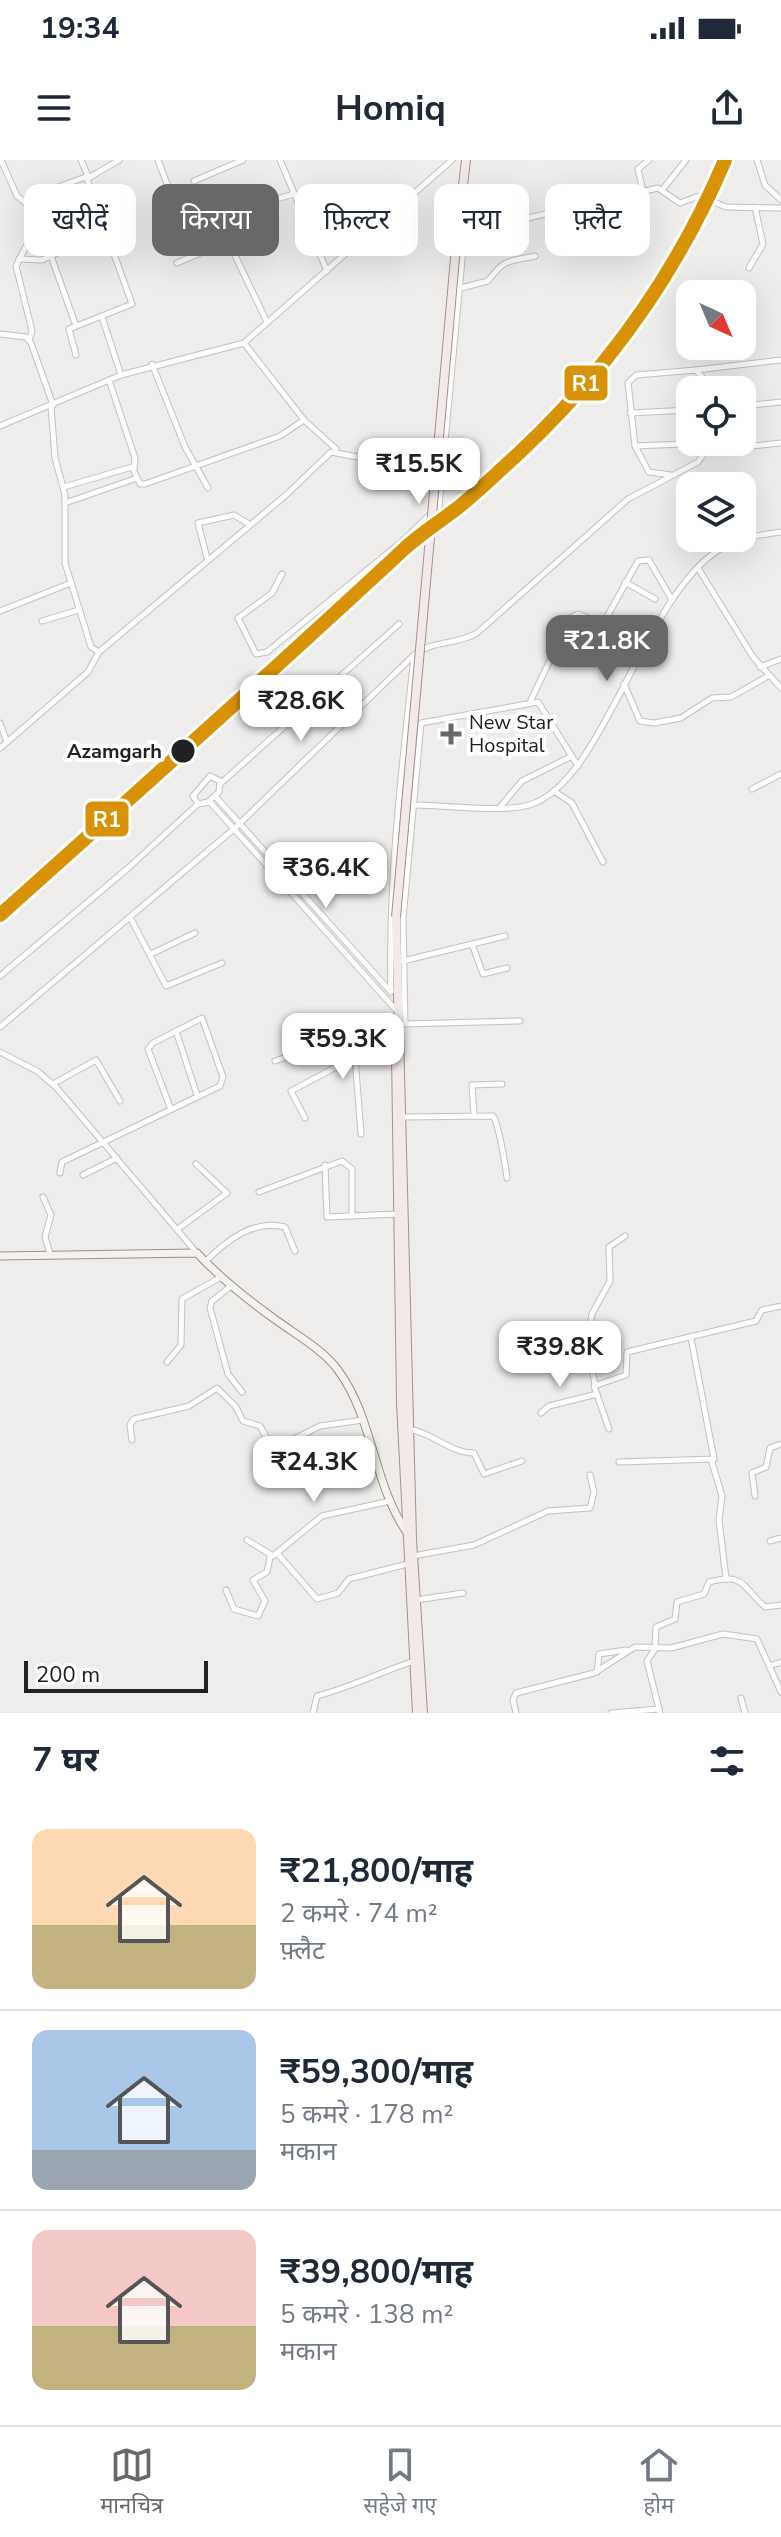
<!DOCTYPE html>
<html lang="hi">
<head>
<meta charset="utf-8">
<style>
  body { margin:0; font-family:"Nunito Sans","Noto Sans Devanagari",sans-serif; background:#f2f2f3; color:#1f2937; height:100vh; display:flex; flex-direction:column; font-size:30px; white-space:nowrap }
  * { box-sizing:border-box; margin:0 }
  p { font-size:26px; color:#747a83 }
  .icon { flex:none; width:44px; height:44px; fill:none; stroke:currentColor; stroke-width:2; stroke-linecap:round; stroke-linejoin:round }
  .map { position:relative; height:1553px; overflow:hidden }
  .drawer { display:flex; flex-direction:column; background:#fff; flex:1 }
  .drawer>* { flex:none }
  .top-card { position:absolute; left:24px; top:24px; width:734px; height:72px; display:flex; gap:16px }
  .needle { width:52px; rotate:136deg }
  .buttons { position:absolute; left:676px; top:120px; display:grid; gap:16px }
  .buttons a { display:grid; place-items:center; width:80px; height:80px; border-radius:16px; background:#fff; box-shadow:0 8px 32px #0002; font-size:40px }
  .scale { position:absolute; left:24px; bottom:20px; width:184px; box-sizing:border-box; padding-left:8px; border:4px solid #212121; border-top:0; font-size:22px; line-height:28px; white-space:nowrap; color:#212121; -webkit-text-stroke:6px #fff; paint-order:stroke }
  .price { position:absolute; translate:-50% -68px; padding:0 18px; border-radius:16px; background:#fff; color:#222; font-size:26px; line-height:52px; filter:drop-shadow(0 2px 4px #0008) }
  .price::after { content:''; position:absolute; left:50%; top:48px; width:24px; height:18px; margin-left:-12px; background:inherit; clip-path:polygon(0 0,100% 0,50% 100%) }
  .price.selected { background:#696868; color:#fff }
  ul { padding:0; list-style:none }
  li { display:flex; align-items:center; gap:24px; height:200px; padding:0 32px }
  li+li { border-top:2px solid #e0e1e3 }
  li span { display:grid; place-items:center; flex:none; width:224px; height:160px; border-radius:16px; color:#555 }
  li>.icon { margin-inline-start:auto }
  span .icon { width:96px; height:96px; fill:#fffc; stroke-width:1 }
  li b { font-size:34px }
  h2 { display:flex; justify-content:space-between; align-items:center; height:96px; padding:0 32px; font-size:34px }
  .chip { padding:0 28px; border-radius:16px; background:#fff; box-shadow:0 8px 32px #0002; font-size:28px; line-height:72px }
  .chip.selected { background:#696868; color:#fff }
  .status { display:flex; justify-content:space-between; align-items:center; height:56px; padding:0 40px; background:#fff; direction:ltr }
  .status svg { height:22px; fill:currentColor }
  header { display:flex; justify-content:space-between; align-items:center; height:104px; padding:0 32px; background:#fff; font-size:36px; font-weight:700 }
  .menu { display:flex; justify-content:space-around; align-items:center; height:112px; border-top:2px solid #e0e1e3; background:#fff; font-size:22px; color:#747a83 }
  .menu a { display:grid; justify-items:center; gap:4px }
  .menu .selected { color:#696868 }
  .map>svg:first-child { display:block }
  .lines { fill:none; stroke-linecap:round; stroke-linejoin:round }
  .street-casing { stroke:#c2c2c1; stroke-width:7 }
  .secondary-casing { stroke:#989384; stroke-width:9 }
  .primary-casing { stroke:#a49389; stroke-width:10 }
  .street { stroke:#fdfcfc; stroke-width:5 }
  .secondary { stroke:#f3f2ed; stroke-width:7 }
  .primary { stroke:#f1eae8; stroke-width:8 }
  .primary-bridge-casing { stroke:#a49389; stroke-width:10; stroke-linecap:butt }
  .primary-bridge { stroke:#f1eae8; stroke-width:8 }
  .rail-1-casing { stroke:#fff; stroke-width:20 }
  .rail-1 { stroke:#d79205; stroke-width:14 }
  .poi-dot { fill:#696868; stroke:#fff; stroke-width:3 }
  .stop-dot { fill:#212121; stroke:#fff; stroke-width:3 }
  .labels { text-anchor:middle; stroke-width:8; stroke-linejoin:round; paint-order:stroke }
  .poi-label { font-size:20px; fill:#212121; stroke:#fff; text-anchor:start }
  .stop-label { font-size:20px; font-weight:bold; fill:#212121; stroke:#fff; text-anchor:end }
  .line-badge { stroke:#fff; stroke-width:3 }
  .badge-label { font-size:22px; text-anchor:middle; font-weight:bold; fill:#fff }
</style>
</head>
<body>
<div class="status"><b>19:34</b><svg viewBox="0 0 49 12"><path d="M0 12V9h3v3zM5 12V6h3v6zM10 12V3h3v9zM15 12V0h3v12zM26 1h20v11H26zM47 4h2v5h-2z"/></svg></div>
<header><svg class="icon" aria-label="menu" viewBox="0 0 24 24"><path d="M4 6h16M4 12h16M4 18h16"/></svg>Homiq<svg class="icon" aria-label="share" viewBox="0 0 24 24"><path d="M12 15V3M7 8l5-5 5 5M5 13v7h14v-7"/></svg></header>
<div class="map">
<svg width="781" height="1553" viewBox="0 0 781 1553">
  <rect width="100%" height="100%" fill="#efedeb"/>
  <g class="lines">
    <!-- street casing -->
    <g class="street-casing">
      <g id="street">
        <path d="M1,0L17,36L27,44"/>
        <path d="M158,0L184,68"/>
        <path d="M280,0L327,111"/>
        <path d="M757,0L765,25L781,40"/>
        <path d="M194,21L243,0"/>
        <path d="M663,29L686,0"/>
        <path d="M643,31L638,9L649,0"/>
        <path d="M464,68L506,63L658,28L680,43L699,36L726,47L781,48"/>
        <path d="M161,76L198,64L213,66L260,44L294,34"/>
        <path d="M51,96L76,166"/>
        <path d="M19,99L42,100L107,70"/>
        <path d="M177,103L228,81L267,162"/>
        <path d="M749,108L763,84L755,47"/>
        <path d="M461,128L488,121C505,98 508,102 535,96"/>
        <path d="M102,157L121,215"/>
        <path d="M0,174L26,177L31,183L53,245"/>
        <path d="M29,180L32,171L16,106L36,67L27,44L45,32L88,16L81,0"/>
        <path d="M76,195L69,169L132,144L87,19L119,0"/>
        <path d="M152,204L185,287L208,328"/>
        <path d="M696,210L781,200"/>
        <path d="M109,220L135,298L134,309"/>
        <path d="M51,246L55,298L65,335V403L91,487L99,492L286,335L331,292L443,313"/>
        <path d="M742,246L781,242"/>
        <path d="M630,253L690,250"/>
        <path d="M0,266L121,215L244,183"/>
        <path d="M635,286L707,283"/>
        <path d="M336,289L304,260L244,183L452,0"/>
        <path d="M706,291L781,283"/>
        <path d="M671,315L649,312L635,286L628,223L636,215L696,210L702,217L703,230"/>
        <path d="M64,327L132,307L140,324H145L280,276L304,260"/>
        <path d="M65,343L137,318"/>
        <path d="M207,398L198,363L234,355L249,364"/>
        <path d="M698,408L753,497L781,528"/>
        <path d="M282,414L272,433L238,458L256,494L267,492L399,384L439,346L465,68"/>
        <path d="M625,422L655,439"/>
        <path d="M0,451L71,423"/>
        <path d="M42,461L79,450"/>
        <path d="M760,507L781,499"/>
        <path d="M624,524L640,561L654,563L681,558L712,538L731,537L768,516"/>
        <path d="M531,540L570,458L578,454L603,464L638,401L649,400L672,440"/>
        <path d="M0,563L7,582"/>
        <path d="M0,588L88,512L99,492"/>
        <path d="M210,616L220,621L219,632L208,642L198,644L193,636Z"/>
        <path d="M220,624L399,464"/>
        <path d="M752,629L781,614"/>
        <path d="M554,631L572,643L603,702"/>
        <path d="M215,636L391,832"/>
        <path d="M209,641L396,850"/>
        <path d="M414,645C443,645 502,653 529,645C603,624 641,442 717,391C736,378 759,375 781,372"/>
        <path d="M500,647L522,621L572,596"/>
        <path d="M130,757L166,826L222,803"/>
        <path d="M472,784L483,814L507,808"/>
        <path d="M151,794L195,773"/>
        <path d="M403,801L505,776"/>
        <path d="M0,816L127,709L198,644"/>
        <path d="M391,832C388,719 402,608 414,496"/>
        <path d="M403,864L520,861"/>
        <path d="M405,864L403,759L421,563L538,542L578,606"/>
        <path d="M0,867L235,668L414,495C433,480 457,485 477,473L628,339L698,302L706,291L707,282"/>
        <path d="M176,871L197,935"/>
        <path d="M343,878L350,899"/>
        <path d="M0,892L37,911L56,927L196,1092"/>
        <path d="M275,901L397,858"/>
        <path d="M53,924L96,900L120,941"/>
        <path d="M474,955L472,925L502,924"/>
        <path d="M402,957L493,956C498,961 506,1009 507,1018"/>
        <path d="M305,958L291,931L355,897L361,974"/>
        <path d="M325,1005L327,1057L397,1054"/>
        <path d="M60,1013L62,1002L220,926L223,917L202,858L153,883L148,889L170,947"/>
        <path d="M83,1015L117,998"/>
        <path d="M259,1032L342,1001L352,1009V1056"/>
        <path d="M43,1037L51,1055L45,1077L50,1094"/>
        <path d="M179,1068L227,1033L196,1004"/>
        <path d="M205,1102C226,1081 253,1059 285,1067L295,1091"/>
        <path d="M231,1126L212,1141L210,1148L228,1214L242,1232"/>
        <path d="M167,1202L181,1185L182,1139L221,1117"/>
        <path d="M595,1225L587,1181L592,1154L610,1121L609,1087L625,1076"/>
        <path d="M541,1253L549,1246L597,1234"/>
        <path d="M409,1269C433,1273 450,1293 474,1293L484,1314L522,1301"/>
        <path d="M609,1269L594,1226L626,1215L627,1192L756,1161L762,1150L781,1146"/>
        <path d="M132,1280L130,1265L134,1259L189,1246L217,1228L236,1247L243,1261L260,1266L270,1284L292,1280L320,1266L363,1260"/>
        <path d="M619,1302L714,1299L691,1178"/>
        <path d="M712,1302L722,1336L719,1360L726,1418"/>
        <path d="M755,1336L752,1313L766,1307L770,1288L781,1284"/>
        <path d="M247,1380L273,1396L322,1356L390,1341"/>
        <path d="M770,1381L781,1378"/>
        <path d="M277,1393L317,1439L338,1433L349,1419L407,1404"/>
        <path d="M413,1396L474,1385L548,1351L590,1348L594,1332L590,1315"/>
        <path d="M226,1430L234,1449L258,1456L265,1441L253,1420L267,1412L270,1397"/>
        <path d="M416,1440L463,1433"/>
        <path d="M772,1505L781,1502"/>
        <path d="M597,1512L599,1494L626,1490"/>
        <path d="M741,1538L745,1553"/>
        <path d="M313,1553L317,1536C351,1527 381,1512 414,1501"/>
        <path d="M516,1553L513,1540L516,1533L594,1513L635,1487L671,1488L723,1474L757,1479L781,1532"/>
        <path d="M611,1553L659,1549"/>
        <path d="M660,1553L647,1501L655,1489L656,1467L675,1459L677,1442L704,1434L709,1422C744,1413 741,1425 765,1447L781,1445"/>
      </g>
    </g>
    <!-- secondary casing -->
    <g class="secondary-casing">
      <path id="secondary" d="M0,1096L197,1093C221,1119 248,1140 276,1160C298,1176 322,1189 338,1210C374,1259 373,1325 408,1374"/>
    </g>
    <!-- primary casing -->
    <g class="primary-casing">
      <g id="primary">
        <path d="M457,76L466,0"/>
        <path d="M396,757L412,1379L423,1553"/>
        <path d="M396,894L401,1243L417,1553"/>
      </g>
    </g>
    <!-- street -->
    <use href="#street" class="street"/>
    <!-- secondary -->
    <use href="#secondary" class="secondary"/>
    <!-- primary -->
    <use href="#primary" class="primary"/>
    <!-- primary-bridge casing -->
    <g class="primary-bridge-casing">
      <path id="primary-bridge" d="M396,757L457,76"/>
    </g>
    <!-- primary-bridge -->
    <use href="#primary-bridge" class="primary-bridge"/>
    <!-- rail-1 casing -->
    <g class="rail-1-casing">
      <path id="rail-1" d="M0,755C135,634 270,514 403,390C420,374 441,361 460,346C480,330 499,311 518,294C608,210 677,113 725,0"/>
    </g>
    <!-- rail-1 -->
    <use href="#rail-1" class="rail-1"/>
  </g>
  <!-- markers -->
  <path class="poi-dot" d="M447 562h8v8h8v8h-8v8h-8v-8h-8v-8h8z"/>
  <circle class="stop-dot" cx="183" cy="591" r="13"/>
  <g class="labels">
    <!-- poi labels -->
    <g class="poi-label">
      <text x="469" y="569">New Star<tspan x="469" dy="23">Hospital</tspan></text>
    </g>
    <!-- stop labels -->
    <g class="stop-label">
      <text x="162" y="598">Azamgarh</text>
    </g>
  </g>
  <g class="line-badge">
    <rect x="563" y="204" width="46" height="38" rx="8" fill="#d79205"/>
    <rect x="84" y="640" width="46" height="38" rx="8" fill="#d79205"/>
  </g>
  <g class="badge-label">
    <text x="586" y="231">R1</text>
    <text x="107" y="667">R1</text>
  </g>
</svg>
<div class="buttons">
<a><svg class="needle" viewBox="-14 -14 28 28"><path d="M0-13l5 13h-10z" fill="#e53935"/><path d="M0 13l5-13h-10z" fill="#747a83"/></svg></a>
<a><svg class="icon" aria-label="locate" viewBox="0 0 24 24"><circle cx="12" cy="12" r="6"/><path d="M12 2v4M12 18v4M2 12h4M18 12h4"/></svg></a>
<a><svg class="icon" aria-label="layers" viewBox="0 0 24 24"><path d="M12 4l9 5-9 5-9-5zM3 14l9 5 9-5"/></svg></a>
</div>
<div class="scale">200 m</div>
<b class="price" style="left:419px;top:346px">₹15.5K</b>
<b class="price selected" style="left:607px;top:523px">₹21.8K</b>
<b class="price" style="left:301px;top:583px">₹28.6K</b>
<b class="price" style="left:326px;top:750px">₹36.4K</b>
<b class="price" style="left:343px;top:921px">₹59.3K</b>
<b class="price" style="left:560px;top:1229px">₹39.8K</b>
<b class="price" style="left:314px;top:1344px">₹24.3K</b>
<div class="top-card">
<a class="chip">खरीदें</a>
<a class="chip selected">किराया</a>
<a class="chip">फ़िल्टर</a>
<a class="chip">नया</a>
<a class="chip">फ़्लैट</a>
</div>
</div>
<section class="drawer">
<h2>7 घर<svg class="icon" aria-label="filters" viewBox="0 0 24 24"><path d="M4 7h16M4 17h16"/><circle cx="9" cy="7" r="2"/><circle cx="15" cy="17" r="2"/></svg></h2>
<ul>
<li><span style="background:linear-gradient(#ffd9b3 60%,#c2b280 0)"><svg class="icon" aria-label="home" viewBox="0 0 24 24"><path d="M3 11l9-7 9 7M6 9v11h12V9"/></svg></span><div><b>₹21,800/माह</b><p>2 कमरे · 74 m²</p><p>फ़्लैट</p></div></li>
<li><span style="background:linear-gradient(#a9c7e8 75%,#9aa5b1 0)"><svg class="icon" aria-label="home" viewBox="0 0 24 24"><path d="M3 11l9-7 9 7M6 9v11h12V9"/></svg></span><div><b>₹59,300/माह</b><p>5 कमरे · 178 m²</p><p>मकान</p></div></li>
<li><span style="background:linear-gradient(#f6c9c9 60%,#c2b280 0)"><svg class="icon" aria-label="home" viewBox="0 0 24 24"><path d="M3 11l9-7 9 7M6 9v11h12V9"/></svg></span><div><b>₹39,800/माह</b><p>5 कमरे · 138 m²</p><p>मकान</p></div></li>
</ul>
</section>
<nav class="menu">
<a class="selected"><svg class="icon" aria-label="map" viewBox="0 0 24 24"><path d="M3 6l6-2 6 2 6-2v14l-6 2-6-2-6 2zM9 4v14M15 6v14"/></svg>मानचित्र</a>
<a><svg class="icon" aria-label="saved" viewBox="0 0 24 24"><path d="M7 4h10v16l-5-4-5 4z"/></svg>सहेजे गए</a>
<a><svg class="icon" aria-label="home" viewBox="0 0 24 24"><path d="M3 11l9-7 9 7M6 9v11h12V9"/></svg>होम</a>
</nav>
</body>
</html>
